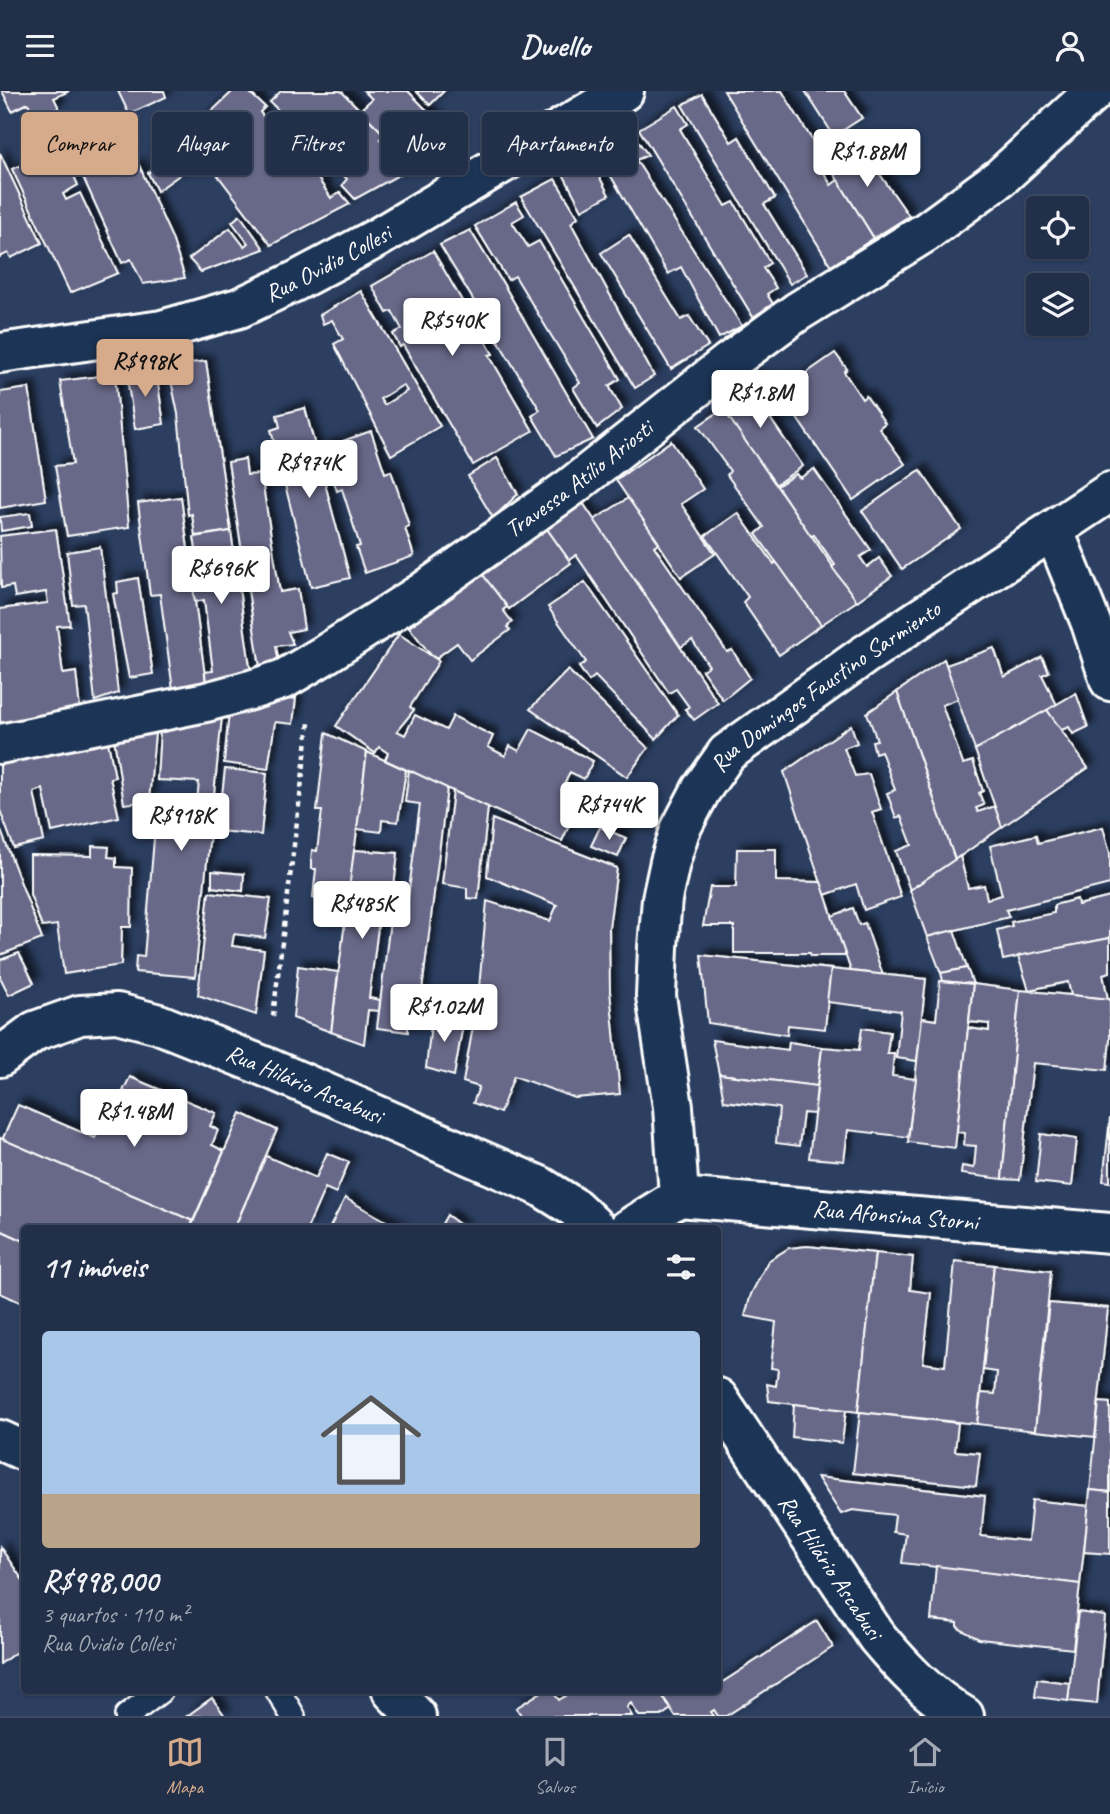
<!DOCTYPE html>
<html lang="pt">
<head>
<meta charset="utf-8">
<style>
  body { margin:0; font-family:Caveat,sans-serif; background:#293750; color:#f1f3f6; height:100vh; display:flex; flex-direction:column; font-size:26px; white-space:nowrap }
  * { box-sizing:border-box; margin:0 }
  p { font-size:23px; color:#a2a9b4 }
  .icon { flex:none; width:38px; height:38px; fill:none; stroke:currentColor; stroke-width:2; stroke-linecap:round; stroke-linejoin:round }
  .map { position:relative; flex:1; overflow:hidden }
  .sheet { position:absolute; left:21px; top:1134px; width:700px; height:469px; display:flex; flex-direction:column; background:#212f49; border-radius:7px; box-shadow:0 2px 5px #0004,0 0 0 2px #3e4a61 }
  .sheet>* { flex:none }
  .hud { position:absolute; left:21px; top:21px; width:700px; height:63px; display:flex; gap:14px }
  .buttons { position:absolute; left:1026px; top:105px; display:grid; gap:14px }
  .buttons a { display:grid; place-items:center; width:63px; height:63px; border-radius:7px; background:#212f49; box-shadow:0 2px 5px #0004,0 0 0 2px #3e4a61; font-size:35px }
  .price { position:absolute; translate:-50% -60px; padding:0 16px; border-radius:7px; background:#fff; color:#222; font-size:23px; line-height:46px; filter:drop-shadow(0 2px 4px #0008) }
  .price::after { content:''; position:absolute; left:50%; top:42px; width:21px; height:16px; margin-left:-10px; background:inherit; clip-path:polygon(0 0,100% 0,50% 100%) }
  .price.current { background:#d6ab8b; color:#111 }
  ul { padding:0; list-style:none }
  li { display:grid; align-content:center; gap:14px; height:371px; padding:0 21px }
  li span { display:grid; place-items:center; height:217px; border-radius:7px; color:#555 }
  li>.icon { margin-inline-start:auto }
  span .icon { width:126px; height:126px; fill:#fffc; stroke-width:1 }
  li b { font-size:30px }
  h2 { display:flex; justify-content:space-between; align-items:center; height:84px; padding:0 21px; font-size:30px }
  .tag { padding:0 24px; border-radius:7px; background:#212f49; box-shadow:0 2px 5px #0004,0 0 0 2px #3e4a61; font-size:24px; line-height:63px }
  .tag.current { background:#d6ab8b; color:#111 }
  header { display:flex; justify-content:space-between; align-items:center; height:91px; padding:0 21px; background:#212f49; font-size:32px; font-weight:700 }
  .menu { display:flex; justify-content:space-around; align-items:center; height:98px; border-top:2px solid #3e4a61; background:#212f49; font-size:19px; color:#a2a9b4 }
  .menu a { display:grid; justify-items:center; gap:4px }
  .menu .current { color:#d6ab8b }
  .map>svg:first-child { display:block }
  .building { fill:#686788; stroke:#fff; stroke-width:2; fill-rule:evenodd; filter:url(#shadow) }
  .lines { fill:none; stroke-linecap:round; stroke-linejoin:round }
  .lane-casing { stroke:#fff; stroke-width:28 }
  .street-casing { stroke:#fff; stroke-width:44 }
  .secondary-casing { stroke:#fff; stroke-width:44 }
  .path { stroke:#fff; stroke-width:4.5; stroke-dasharray:5 5; stroke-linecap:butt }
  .lane { stroke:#1d3557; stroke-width:23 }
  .street { stroke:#1d3557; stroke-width:38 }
  .secondary { stroke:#1d3557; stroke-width:38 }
  .labels { text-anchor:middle; stroke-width:5; stroke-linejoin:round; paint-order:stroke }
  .street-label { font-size:24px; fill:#fff; stroke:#1d3557 }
</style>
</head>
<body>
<header><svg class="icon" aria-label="menu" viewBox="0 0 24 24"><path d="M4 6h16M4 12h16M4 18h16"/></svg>Dwello<svg class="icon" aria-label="person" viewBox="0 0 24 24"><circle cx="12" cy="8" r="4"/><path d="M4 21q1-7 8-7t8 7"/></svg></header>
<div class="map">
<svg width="1110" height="1625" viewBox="0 0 1110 1625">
  <defs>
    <filter id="shadow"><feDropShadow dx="6" dy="-6" stdDeviation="3.5" flood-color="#0009"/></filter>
  </defs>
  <rect width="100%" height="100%" fill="#2c3f61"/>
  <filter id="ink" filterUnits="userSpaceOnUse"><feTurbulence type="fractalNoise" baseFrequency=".0143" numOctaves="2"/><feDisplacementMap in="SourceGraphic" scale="14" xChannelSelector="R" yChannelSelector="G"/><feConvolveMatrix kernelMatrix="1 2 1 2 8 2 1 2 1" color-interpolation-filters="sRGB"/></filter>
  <g filter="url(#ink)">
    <!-- building -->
    <g class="building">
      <path d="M2,0H69L54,7L59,17L35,27L28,12L12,20Z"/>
      <path d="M118,0H164L166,6L129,23Z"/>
      <path d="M233,0H248L265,16L260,21L304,82L311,77L331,107L340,101L350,113L271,154L187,44Z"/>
      <path d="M281,0H341L385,44L380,48L392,60L396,56L415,75L355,108L342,94L347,88L270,11Z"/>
      <path d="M364,0H408L458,51L415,75L397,57L409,45L394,31L383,42L360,19L372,8Z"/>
      <path d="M416,0H444L430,14Z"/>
      <path d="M724,0H782L822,65L816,68L831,94L838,89L874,147L831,175Z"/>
      <path d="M805,0H844L862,27L834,45Z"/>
      <path d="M702,3L731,51L739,46L775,107L764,113L807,183L790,193L682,14Z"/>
      <path d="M677,15L688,33L680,38L703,77L726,115L734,111L770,172L763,177L776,197L767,203L773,213L753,226L639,38Z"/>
      <path d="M118,29L130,54L110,63L115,72L110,74L115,85L139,74L172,147L185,187L143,193L131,168L122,172L73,64L87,57L82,47Z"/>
      <path d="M632,42L648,64L636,69L742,235L719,247L681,176L668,183L598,63Z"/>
      <path d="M183,48L199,70L157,100L148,82Z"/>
      <path d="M856,49L909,125L874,147L826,70Z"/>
      <path d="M62,58L78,94L63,103L66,109L80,102L118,182L70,202L12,78Z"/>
      <path d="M0,62L42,152L11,167L8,162L0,166Z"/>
      <path d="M590,68L609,104L582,119L563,83Z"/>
      <path d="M555,88L578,126L571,132L654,285L635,297L521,106Z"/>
      <path d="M516,111L524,124L512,131L528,156L539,150L620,288L609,295L622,318L597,337L573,297L580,292L515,185L508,189L475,135Z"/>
      <path d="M240,124L264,158L201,181L189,168L230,137L244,155L248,152L232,131Z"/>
      <path d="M470,139L504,194L593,348L556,365L532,325L540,319L440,154Z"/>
      <path d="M629,144L681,229L689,225L708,255L671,278L601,162Z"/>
      <path d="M433,160L493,263L489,264L533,340L473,374L403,254L400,256L393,243L402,238L392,220L387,222L372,195Z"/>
      <path d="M361,200L440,335L391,364L334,253L343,248L332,229L323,233L320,224ZM403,294L407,300L384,314L380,308Z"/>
      <path d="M835,262L847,278L844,281L862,308L866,305L885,332L879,337L905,373L853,409L779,301Z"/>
      <path d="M206,270L231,440L195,445L192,423L188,424L178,323L168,275Z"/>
      <path d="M156,280L164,333L135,338L126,281Z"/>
      <path d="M115,283L129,436L67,445L55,375L73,373L60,290Z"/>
      <path d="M751,283L771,312L763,317L803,375L775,394L718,311Z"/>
      <path d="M29,297L46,409L0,417V301Z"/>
      <path d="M305,317L350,487L311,496L271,339L280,336L277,324Z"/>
      <path d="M723,318L857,510L821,534L756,443L764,436L727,384L730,380L698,335Z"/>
      <path d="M371,340L385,382L391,380L399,403L409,435L405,437L414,465L365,482L356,456L360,455L342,398L337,400L323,357Z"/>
      <path d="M671,350L703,398L681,413L715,463L681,486L616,389Z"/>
      <path d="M497,367L518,403L493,427L468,385Z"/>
      <path d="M245,368L247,384L261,383L280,501L298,498L304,538L288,541L293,553L276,555L279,572L260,576L228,371Z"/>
      <path d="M814,378L871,459L860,466L867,476L879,467L892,485L857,510L832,476L835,474L814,444L811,445L777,395L796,383L800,387Z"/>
      <path d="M920,379L961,438L902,478L862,420Z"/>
      <path d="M181,406L206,592L173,599L160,503L150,504L138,412Z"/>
      <path d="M628,407L659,452L654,455L727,561L732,559L750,587L723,609L702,579L709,575L692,549L681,556L594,429Z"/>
      <path d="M583,412L718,612L694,629L685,618L689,616L676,598L669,602L576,464L569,469L547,438Z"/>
      <path d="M30,422L32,435L1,440L0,426Z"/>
      <path d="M738,422L774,473L776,471L780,476L821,534L779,564L743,511L748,506L705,445Z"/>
      <path d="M56,438L70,534L57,535L63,583L76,581L80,618L0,632V518L48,512L46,501L15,506L13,495L1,497L0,445Z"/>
      <path d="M547,438L571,472L509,518L483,484Z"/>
      <path d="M231,440L251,583L206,592L205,581L213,580L204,509L195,511L191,479L199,477L194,446Z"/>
      <path d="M100,456L118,602L95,610L84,513L73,514L67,461Z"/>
      <path d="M483,484L507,516L503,519L512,531L507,536L510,539L470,569L457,552L436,567L431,564L409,536Z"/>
      <path d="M138,487L153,583L129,587L113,503L118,502L117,491Z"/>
      <path d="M585,491L678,624L656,648L595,585L589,590L579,576L586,571L548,516Z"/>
      <path d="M399,543L439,570L410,616L414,619L397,640L405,644L415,624L446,639L453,625L493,645L488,656L505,665L510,655L519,660L531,638L593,670L584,688L570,681L564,694L584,702L562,750L385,669L388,662L379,656L375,662L336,635Z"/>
      <path d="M994,557L1004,586L1042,566L1049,581L1042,584L1057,614L975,659L946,574Z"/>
      <path d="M944,568L958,608L942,614L963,673L973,670L983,700L979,702L984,714L976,717L978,721L995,715L1002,736L955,769L897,601Z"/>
      <path d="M568,579L648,657L627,686L530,618Z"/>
      <path d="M897,601L955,769L910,799L896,760L912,754L901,725L896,727L887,702L895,699L881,660L875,662L872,650L877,649L867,622Z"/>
      <path d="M1076,602L1088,636L1073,643L1069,636L1061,639L1047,619Z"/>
      <path d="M296,607L293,633L275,631L268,678L224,672L229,621Z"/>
      <path d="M1047,619L1088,677L1002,736L975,659Z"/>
      <path d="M222,626L195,886L135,881L136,865L144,866L155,736H161L162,726L195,728L199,691L157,689L160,639Z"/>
      <path d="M851,634L857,652L844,657L855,685L869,683L881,718L872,721L901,806L864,819L856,793L825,804L784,681Z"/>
      <path d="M155,642L149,710L124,713L114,647Z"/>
      <path d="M326,642L367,661L348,810L313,807L316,778H311V769L312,759L317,760L322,720H317Z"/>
      <path d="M98,650V653L108,651L115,686L110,687L119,726L52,741L43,698L34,701L44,750L14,757L0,719V672Z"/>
      <path d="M367,661L406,679L398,731L382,729L381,741L357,738Z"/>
      <path d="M225,678L267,682L261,744L218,740Z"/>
      <path d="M409,679L447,697L418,932L408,930V941L377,937L393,805L408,807L420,713L405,711Z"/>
      <path d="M453,700L488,716L478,808L467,807V797L442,793Z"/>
      <path d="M492,728L617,777L609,837L610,900L620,1003L575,1007L514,985L500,1022L473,1012L479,996L463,991L478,908L487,810L550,830L557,814L487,785Z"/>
      <path d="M600,736L626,747L618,766L591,755Z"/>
      <path d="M1103,736L1110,762V793L1006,819L1009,826L927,846L910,799L960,765L968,797L984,794L987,808L1002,804L990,755L1036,744L1038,752Z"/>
      <path d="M0,737L42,848L0,864Z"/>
      <path d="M92,755L109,756L108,766L116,767V776L132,777L131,836H122L121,874L64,883L57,834L42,836L30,803V764L92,765Z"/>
      <path d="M737,758H776V790L821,791L846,865H811L810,862H734V835H703L710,796H736Z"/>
      <path d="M354,759L398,762L392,813H381L369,907L380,909L379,920L368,919L364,953L331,941Z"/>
      <path d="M212,780L244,783L243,800L212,796Z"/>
      <path d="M209,801L271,808L265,847L234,843L232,855L264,859L256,924L198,904Z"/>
      <path d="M1110,806V847L1003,869L997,839L1012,835L1011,831L1054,822V814L1077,808L1078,814Z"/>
      <path d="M853,817L859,834L865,832L883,884L851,880L832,825Z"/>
      <path d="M954,839L967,877L941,882L927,846Z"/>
      <path d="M1110,847V881L1103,883L1108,908L1071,904L1068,891L1029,899L1018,865Z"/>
      <path d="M19,862L34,892L9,904L0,886V869Z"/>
      <path d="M701,864L831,878L825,938L788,934L787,944L708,932Z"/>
      <path d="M298,875L338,881L331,941L293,927Z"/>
      <path d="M967,877L973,893L943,890L941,882Z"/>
      <path d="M831,878L926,888L917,970L896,967L901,920L827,911Z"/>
      <path d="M940,890L973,893L955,1057L908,1051L922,927L936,929Z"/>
      <path d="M973,893L1020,899L1002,1088L961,1083L962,1075L974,1077L976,1055L964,1054L965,1042L957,1041L968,937L989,940V933L969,931Z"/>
      <path d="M1020,899L1110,908V949L1107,979L1033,972L1020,1089L1002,1088Z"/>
      <path d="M432,924L464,928L454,985L426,977Z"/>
      <path d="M862,937L890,941L887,962H894L892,985L916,988L908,1046L848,1039L844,1070L809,1067L822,956L859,959Z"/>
      <path d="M712,949L788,959L789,951L822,956L817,995L719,983Z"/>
      <path d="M719,983L817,995L814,1023L803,1022L799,1055L776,1052L779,1017L724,1010Z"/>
      <path d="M130,986L216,1022L210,1035L218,1039L212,1054L224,1060L193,1130L2,1049L18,1014L95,1047L106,1023L121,1030L127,1015L143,1021L148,1011L123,1000Z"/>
      <path d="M241,1022L277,1039L234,1138H190Z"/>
      <path d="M1110,1027V1091L1103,1090Z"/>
      <path d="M1041,1043L1077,1048L1072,1095L1036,1091Z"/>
      <path d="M0,1047L193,1130L190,1138H24V1150L0,1139Z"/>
      <path d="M327,1062L349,1071L336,1102L325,1097L307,1138H234L266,1065L316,1087Z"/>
      <path d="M345,1107L400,1138H329Z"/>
      <path d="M447,1124L466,1138H439Z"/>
      <path d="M0,1139L24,1150V1213L0,1202Z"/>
      <path d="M807,1155L875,1162L858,1321L769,1310L767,1293L776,1295L778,1278L771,1277L776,1231L745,1225L751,1203L768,1170L789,1157Z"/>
      <path d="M875,1162L913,1166L910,1199L931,1202L923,1272L945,1275L955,1170L994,1174L977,1333L858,1321Z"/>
      <path d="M994,1174L1051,1180L1035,1340L977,1333L981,1302L995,1303L997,1281L983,1279Z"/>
      <path d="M1049,1212L1108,1217L1095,1346L1035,1340Z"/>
      <path d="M1099,1311L1110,1312V1401L1090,1399Z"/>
      <path d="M794,1313L846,1319L842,1352L792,1346Z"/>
      <path d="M860,1321L958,1332L955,1360L980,1362L976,1395L853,1382Z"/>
      <path d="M817,1386L985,1405L981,1445L1028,1450L1032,1409L1089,1415L1080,1493L902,1472L906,1443L893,1441L895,1424L853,1419L841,1423Z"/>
      <path d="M1090,1399L1110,1401V1463L1084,1461Z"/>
      <path d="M0,1456L24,1491V1555L0,1573Z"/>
      <path d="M936,1475L1080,1493L1073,1558L979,1548L958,1537V1532L931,1529Z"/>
      <path d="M1078,1521L1105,1525L1097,1613L1068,1610Z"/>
      <path d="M817,1530L833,1556L726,1625H718L714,1619L711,1621L714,1625H675L659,1600H718V1594Z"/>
      <path d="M1037,1588L1070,1592L1068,1610L1035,1606Z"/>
      <path d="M543,1600H552L559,1609L573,1600H659L671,1618L661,1625H639L631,1612L627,1616L632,1625H522L516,1617Z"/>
      <path d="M212,1607L225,1625H187Z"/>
    </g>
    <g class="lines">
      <!-- lane casing -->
      <g class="lane-casing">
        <g id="lane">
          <path d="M278,1600L293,1625"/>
          <path d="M127,1625L160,1600"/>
        </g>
      </g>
      <!-- street casing -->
      <g class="street-casing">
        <g id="street">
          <path id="s1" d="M0,262L162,239L239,217L296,190L377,147L624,0"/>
          <path d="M1054,440L1091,532L1110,590"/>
          <path id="s2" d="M0,653L206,611L254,598L284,588L321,566L423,501L571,396L729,271L797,221L926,141L1001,86L1095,0"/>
          <path id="s3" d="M0,966L35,940L80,924L117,922L159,933L266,976L540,1095L575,1117L597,1138"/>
          <path id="s4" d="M679,1106L1110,1142"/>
          <path id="s5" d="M628,1138L679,1106L673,1016L656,905L658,856L662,808L670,771L680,739L701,699L727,662L863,565L1110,401"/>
          <path id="s6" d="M718,1307L877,1546C903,1577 929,1605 964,1625"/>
        </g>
      </g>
      <!-- secondary casing -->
      <g class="secondary-casing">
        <g id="secondary">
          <path d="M0,1349L24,1360"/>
          <path d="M392,1600L416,1625"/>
        </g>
      </g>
      <!-- path -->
      <path class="path" d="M273,925L309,632"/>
      <!-- lane -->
      <use href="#lane" class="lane"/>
      <!-- street -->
      <use href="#street" class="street"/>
      <!-- secondary -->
      <use href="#secondary" class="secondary"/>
    </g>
  </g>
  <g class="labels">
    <!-- street labels -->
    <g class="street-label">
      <text dy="8" stroke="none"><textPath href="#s1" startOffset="343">Rua Ovidio Collesi</textPath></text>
      <text dy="8" stroke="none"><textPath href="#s2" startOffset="648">Travessa Atílio Ariosti</textPath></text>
      <text dy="8" stroke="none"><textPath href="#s5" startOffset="640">Rua Domingos Faustino Sarmiento</textPath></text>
      <text dy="8" stroke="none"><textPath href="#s3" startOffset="329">Rua Hilário Ascabusi</textPath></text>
      <text dy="8" stroke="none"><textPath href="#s4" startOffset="217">Rua Afonsina Storni</textPath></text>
      <text dy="8" stroke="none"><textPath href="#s6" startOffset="203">Rua Hilário Ascabusi</textPath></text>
    </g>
  </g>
</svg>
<div class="buttons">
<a><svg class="icon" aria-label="locate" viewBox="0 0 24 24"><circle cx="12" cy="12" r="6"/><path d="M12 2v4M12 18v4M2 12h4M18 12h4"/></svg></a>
<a><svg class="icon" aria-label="layers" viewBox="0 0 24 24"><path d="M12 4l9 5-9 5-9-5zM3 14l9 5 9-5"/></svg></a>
</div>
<b class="price" style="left:867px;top:98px">R$1.88M</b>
<b class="price" style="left:452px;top:267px">R$540K</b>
<b class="price current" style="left:145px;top:308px">R$998K</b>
<b class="price" style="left:760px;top:339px">R$1.8M</b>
<b class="price" style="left:309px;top:409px">R$974K</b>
<b class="price" style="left:221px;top:515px">R$696K</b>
<b class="price" style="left:609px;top:751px">R$744K</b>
<b class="price" style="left:181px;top:762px">R$918K</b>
<b class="price" style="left:362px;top:850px">R$485K</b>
<b class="price" style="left:444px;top:953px">R$1.02M</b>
<b class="price" style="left:134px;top:1058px">R$1.48M</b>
<div class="hud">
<a class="tag current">Comprar</a>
<a class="tag">Alugar</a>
<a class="tag">Filtros</a>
<a class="tag">Novo</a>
<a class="tag">Apartamento</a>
</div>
<section class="sheet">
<h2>11 imóveis<svg class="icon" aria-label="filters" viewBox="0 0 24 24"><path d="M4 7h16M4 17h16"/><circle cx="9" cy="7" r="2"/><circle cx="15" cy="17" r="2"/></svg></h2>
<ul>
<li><span style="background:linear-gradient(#a9c7e8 75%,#b9a48a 0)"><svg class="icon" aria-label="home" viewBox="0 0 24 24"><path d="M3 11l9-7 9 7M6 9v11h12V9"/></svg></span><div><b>R$998,000</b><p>3 quartos · 110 m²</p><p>Rua Ovidio Collesi</p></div></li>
</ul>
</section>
</div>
<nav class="menu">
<a class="current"><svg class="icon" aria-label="map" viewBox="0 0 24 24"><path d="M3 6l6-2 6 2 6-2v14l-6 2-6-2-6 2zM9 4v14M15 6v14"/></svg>Mapa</a>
<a><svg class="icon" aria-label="saved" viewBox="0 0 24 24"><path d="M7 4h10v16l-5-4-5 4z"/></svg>Salvos</a>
<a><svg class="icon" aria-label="home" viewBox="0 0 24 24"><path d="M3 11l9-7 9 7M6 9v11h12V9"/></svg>Início</a>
</nav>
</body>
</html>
